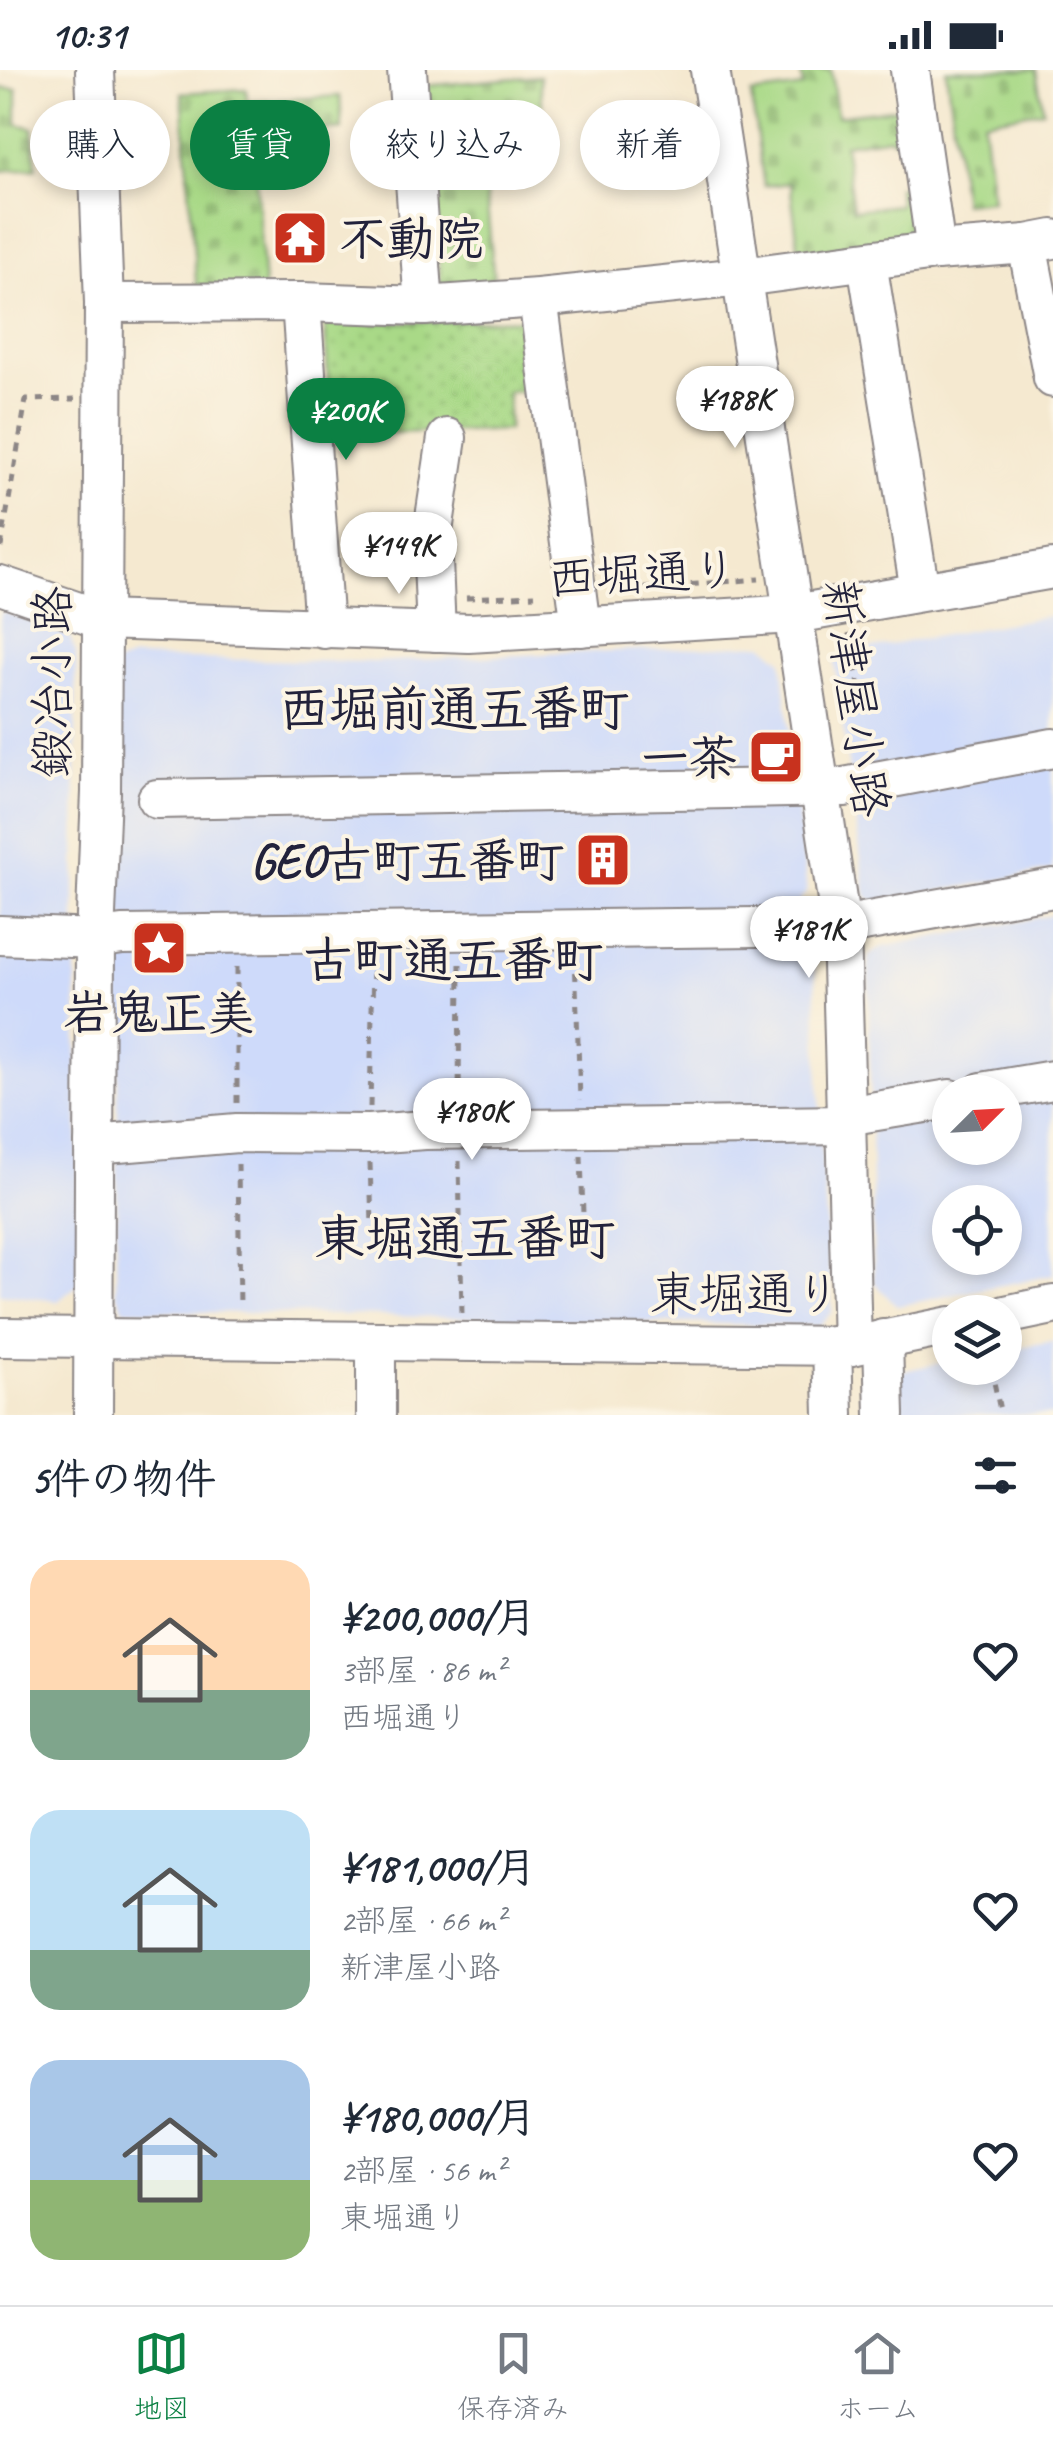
<!DOCTYPE html>
<html lang="ja">
<head>
<meta charset="utf-8">
<style>
  body { margin:0; font-family:Caveat,"Klee One",sans-serif; background:#f6f6f7; color:#1f2937; height:100vh; display:flex; flex-direction:column; font-size:38px; white-space:nowrap }
  * { box-sizing:border-box; margin:0 }
  p { font-size:32px; color:#747a83 }
  .icon { flex:none; width:55px; height:55px; fill:none; stroke:currentColor; stroke-width:2; stroke-linecap:round; stroke-linejoin:round }
  .map { position:relative; height:1345px; overflow:hidden }
  .details { display:flex; flex-direction:column; background:#fff; flex:1 }
  .details>* { flex:none }
  .banner { position:absolute; left:30px; top:30px; width:995px; height:90px; display:flex; gap:20px }
  .needle { width:65px; rotate:66deg }
  .tools { position:absolute; left:932px; top:1005px; display:grid; gap:20px }
  .tools a { display:grid; place-items:center; width:90px; height:90px; border-radius:50%; background:#fff; box-shadow:0 5px 15px #0003; font-size:50px }
  .price { position:absolute; translate:-50% -85px; padding:0 22px; border-radius:35px; background:#fff; color:#222; font-size:32px; line-height:65px; filter:drop-shadow(0 2px 5px #0008) }
  .price::after { content:''; position:absolute; left:50%; top:60px; width:30px; height:22px; margin-left:-15px; background:inherit; clip-path:polygon(0 0,100% 0,50% 100%) }
  .price.current { background:#0b8043; color:#fff }
  ul { padding:0; list-style:none }
  li { display:flex; align-items:center; gap:30px; height:250px; padding:0 30px }
  li span { display:grid; place-items:center; flex:none; width:280px; height:200px; border-radius:30px; color:#555 }
  li>.icon { margin-inline-start:auto }
  span .icon { width:120px; height:120px; fill:#fffc; stroke-width:1 }
  li b { font-size:42px }
  h2 { display:flex; justify-content:space-between; align-items:center; height:120px; padding:0 30px; font-size:42px }
  .pill { padding:0 35px; border-radius:45px; background:#fff; box-shadow:0 5px 15px #0003; font-size:35px; line-height:90px }
  .pill.current { background:#0b8043; color:#fff }
  .status { display:flex; justify-content:space-between; align-items:center; height:70px; padding:0 50px; background:#fff; direction:ltr }
  .status svg { height:28px; fill:currentColor }
  .menu { display:flex; justify-content:space-around; align-items:center; height:140px; border-top:2px solid #e0e1e3; background:#fff; font-size:28px; color:#747a83 }
  .menu a { display:grid; justify-items:center; gap:5px }
  .menu .current { color:#0b8043 }
  .map>svg:first-child { display:block }
  .built { fill:#cedafa; fill-rule:evenodd }
  .green { fill:url(#green-dots); stroke:#667e61; stroke-width:2.5 }
  .cemetery { fill:url(#cemetery-stones); stroke:#667e61; stroke-width:2.5 }
  .lines { fill:none; stroke-linecap:round; stroke-linejoin:round }
  .minor-casing { stroke:#8c8686; stroke-width:42 }
  .path { stroke:#8c8686; stroke-width:5; stroke-dasharray:8 8; stroke-linecap:butt }
  .minor { stroke:#fff; stroke-width:38 }
  .labels { text-anchor:middle; stroke-width:8; stroke-linejoin:round; paint-order:stroke }
  .poi-label { font-size:48px; font-weight:bold; fill:#22223b; stroke:#fcf5e5; text-anchor:end }
  .street-label { font-size:48px; fill:#22223b; stroke:#fcf5e5 }
  .neighbourhood-label { font-size:50px; font-weight:bold; fill:#22223b; stroke:#fcf5e5 }
</style>
</head>
<body>
<div class="status"><b>10:31</b><svg viewBox="0 0 49 12"><path d="M0 12V9h3v3zM5 12V6h3v6zM10 12V3h3v9zM15 12V0h3v12zM26 1h20v11H26zM47 4h2v5h-2z"/></svg></div>
<div class="map">
<svg width="1053" height="1345" viewBox="0 0 1053 1345">
  <defs>
    <pattern id="green-dots" width="8" height="8" patternUnits="userSpaceOnUse" patternTransform="scale(2.5)"><rect width="8" height="8" fill="#a9d987"/><path d="M2 2h.1M6 6h.1" fill="none" stroke="#91ba75" stroke-width="1.8" stroke-linecap="round"/></pattern>
    <pattern id="cemetery-stones" width="16" height="16" patternUnits="userSpaceOnUse" patternTransform="scale(2.5)"><rect width="16" height="16" fill="#a9d987"/><path d="M2 7V4a2 2 0 0 1 4 0v3zM10 15v-3a2 2 0 0 1 4 0v3z" fill="#91ba75"/></pattern>
  </defs>
  <rect width="100%" height="100%" fill="#fcf5e5"/>
  <filter id="ink" filterUnits="userSpaceOnUse"><feTurbulence type="fractalNoise" baseFrequency=".01" numOctaves="2"/><feDisplacementMap in="SourceGraphic" scale="20" xChannelSelector="R" yChannelSelector="G"/><feConvolveMatrix kernelMatrix="1 2 1 2 8 2 1 2 1" color-interpolation-filters="sRGB"/></filter>
  <filter id="wash" filterUnits="userSpaceOnUse"><feTurbulence type="fractalNoise" baseFrequency=".0048" numOctaves="4" result="noise"/><feDisplacementMap in="SourceGraphic" scale="40" xChannelSelector="R" yChannelSelector="G"/><feGaussianBlur stdDeviation="2.25" result="paint"/><feColorMatrix in="noise" values="0 0 0 0 0 0 0 0 0 0 0 0 0 0 0 0 0 1.4 0 .05"/><feComposite in="paint" operator="in"/></filter>
  <g filter="url(#wash)">
    <rect width="100%" height="100%" fill="#f5e9d0"/>
    <!-- built -->
    <g class="built">
      <path d="M0,541L68,563L76,583L75,846L80,1213L58,1231L0,1224Z"/>
      <path d="M1053,545V800L875,833L866,826L834,589L841,584Z"/>
      <path d="M763,574L782,590L807,822L799,830L800,879L815,895L821,1067L832,1243L818,1256L124,1240L116,1221L119,887L128,880V849L117,841L114,595L133,588L372,592Z"/>
      <path d="M1053,845V1205L897,1236L874,1212L868,886L882,877ZM950,1022H1005V1078H950ZM950,1132H1005V1188H950Z"/>
      <path d="M1053,1271V1345H897L894,1303L950,1291V1298H1005V1280Z"/>
    </g>
    <!-- green -->
    <path class="green" d="M534,249L539,321L508,322V360L331,364L325,254Z"/>
    <!-- cemetery -->
    <g class="cemetery">
      <path d="M801,0H831L837,46L900,38L904,69L892,70L890,67L844,74L853,140L899,135L898,117L910,115L916,168L799,183L790,113L764,116L751,24L803,17Z"/>
      <path d="M946,0H1036L1043,40L983,51L992,130L963,133Z"/>
      <path d="M540,6L545,74L482,80L494,212L441,217L424,16Z"/>
      <path d="M0,18L17,19V54L33,58L36,98L0,101Z"/>
      <path d="M246,19L247,32L340,26L342,59L253,66L264,218L197,223L182,23Z"/>
    </g>
  </g>
  <g filter="url(#ink)">
    <g class="lines">
      <!-- minor casing -->
      <g class="minor-casing">
        <g id="minor">
          <path d="M407,0L424,236"/>
          <path d="M710,0L841,856L852,1276"/>
          <path d="M910,0L936,181"/>
          <path d="M1027,174L1053,308"/>
          <path d="M867,192L920,521"/>
          <path d="M538,228L581,557"/>
          <path d="M301,232L324,559"/>
          <path d="M104,233L301,232L424,236L538,228L742,207L936,181L1027,174L1053,169"/>
          <path d="M0,515L102,550L469,563L795,544L1053,499"/>
          <path d="M436,562L432,468L447,368"/>
          <path d="M157,729L844,717L1053,678"/>
          <path d="M0,865L95,869L122,865L841,856L1053,818"/>
          <path d="M982,1022L1053,1010"/>
          <path d="M846,1046L950,1029"/>
          <path d="M94,1075L237,1063L369,1064L425,1060L847,1055"/>
          <path d="M1005,1245L1053,1235"/>
          <path d="M0,1267L852,1276L950,1256"/>
          <path d="M883,1269L885,1345"/>
          <path d="M376,1272V1345"/>
          <path d="M832,1275L834,1345"/>
          <path d="M93,1345L95,869L101,722L104,233L95,0"/>
        </g>
      </g>
      <!-- path -->
      <g class="path">
        <path d="M1,477L26,330L75,329"/>
        <path d="M611,521L759,509"/>
        <path d="M466,528L535,525"/>
        <path d="M849,563L859,615"/>
        <path d="M575,886L580,1030"/>
        <path d="M459,1030L460,891"/>
        <path d="M237,1033V894"/>
        <path d="M370,1037L373,893"/>
        <path d="M581,1086L584,1173"/>
        <path d="M459,1091L462,1245"/>
        <path d="M370,1093L372,1155"/>
        <path d="M238,1094L240,1238"/>
        <path d="M991,1298L1001,1345"/>
      </g>
      <!-- minor -->
      <use href="#minor" class="minor"/>
    </g>
  </g>
  <!-- icons -->
  <defs>
    <g id="temple-square" transform="scale(2.875)"><rect x="-9" y="-9" width="18" height="18" rx="4" fill="#c8321e" stroke="#fcf5e5"/><path d="M0-6L5-2H3V0L6.5 2.5H4V6H1.5V3h-3V6H-4V2.5H-6.5L-3 0V-2H-5Z" fill="#fff"/></g>
    <g id="cafe-square" transform="scale(2.875)"><rect x="-9" y="-9" width="18" height="18" rx="4" fill="#c8321e" stroke="#fcf5e5"/><path d="M-5.5-4.5H6V0H3Q3 3.5 0 3.5H-2.5Q-5.5 3.5-5.5 0ZM3-3.2v2h1.7v-2ZM-6 4.5H4V6H-6Z" fill="#fff"/></g>
    <g id="building-square" transform="scale(2.875)"><rect x="-9" y="-9" width="18" height="18" rx="4" fill="#c8321e" stroke="#fcf5e5"/><path d="M-4-6H4V6H1V3H-1V6H-4ZM-2.5-4.3h1.7v1.8h-1.7ZM.8-4.3h1.7v1.8H.8ZM-2.5-1h1.7V.8h-1.7ZM.8-1h1.7V.8H.8Z" fill="#fff"/></g>
    <g id="sight-square" transform="scale(2.875)"><rect x="-9" y="-9" width="18" height="18" rx="4" fill="#c8321e" stroke="#fcf5e5"/><path d="M0-6L1.8-2.2L6-1.7L2.9 1.2L3.7 5.4L0 3.3L-3.7 5.4L-2.9 1.2L-6-1.7L-1.8-2.2Z" fill="#fff"/></g>
  </defs>
  <g fill-rule="evenodd">
    <use href="#temple-square" x="300" y="168"/>
    <use href="#cafe-square" x="776" y="687"/>
    <use href="#building-square" x="603" y="790"/>
    <use href="#sight-square" x="159" y="878"/>
  </g>
  <g class="labels">
    <!-- poi labels -->
    <g class="poi-label">
      <text x="339" y="185" text-anchor="start">不動院</text>
      <text x="737" y="704">一茶</text>
      <text x="564" y="807">GEO古町五番町</text>
      <text x="159" y="959" text-anchor="middle">岩鬼正美</text>
    </g>
    <!-- street labels -->
    <g class="street-label">
      <text transform="translate(643 503) rotate(-3)" y="17">西堀通り</text>
      <text transform="translate(51 612) rotate(-90)" y="17">鍛冶小路</text>
      <text transform="translate(857 628) rotate(82)" y="17">新津屋小路</text>
      <text x="746" y="1240">東堀通り</text>
    </g>
    <!-- neighbourhood labels -->
    <g class="neighbourhood-label">
      <text x="454" y="656">西堀前通五番町</text>
      <text x="453" y="907">古町通五番町</text>
      <text x="465" y="1185">東堀通五番町</text>
    </g>
  </g>
</svg>
<div class="tools">
<a><svg class="needle" viewBox="-14 -14 28 28"><path d="M0-13l5 13h-10z" fill="#e53935"/><path d="M0 13l5-13h-10z" fill="#747a83"/></svg></a>
<a><svg class="icon" aria-label="locate" viewBox="0 0 24 24"><circle cx="12" cy="12" r="6"/><path d="M12 2v4M12 18v4M2 12h4M18 12h4"/></svg></a>
<a><svg class="icon" aria-label="layers" viewBox="0 0 24 24"><path d="M12 4l9 5-9 5-9-5zM3 14l9 5 9-5"/></svg></a>
</div>
<b class="price" style="left:735px;top:381px">¥188K</b>
<b class="price current" style="left:346px;top:393px">¥200K</b>
<b class="price" style="left:399px;top:527px">¥149K</b>
<b class="price" style="left:809px;top:911px">¥181K</b>
<b class="price" style="left:472px;top:1093px">¥180K</b>
<div class="banner">
<a class="pill">購入</a>
<a class="pill current">賃貸</a>
<a class="pill">絞り込み</a>
<a class="pill">新着</a>
</div>
</div>
<section class="details">
<h2>5件の物件<svg class="icon" aria-label="filters" viewBox="0 0 24 24"><path d="M4 7h16M4 17h16"/><circle cx="9" cy="7" r="2"/><circle cx="15" cy="17" r="2"/></svg></h2>
<ul>
<li><span style="background:linear-gradient(#ffd9b3 65%,#7fa58c 0)"><svg class="icon" aria-label="home" viewBox="0 0 24 24"><path d="M3 11l9-7 9 7M6 9v11h12V9"/></svg></span><div><b>¥200,000/月</b><p>3部屋 · 86 m²</p><p>西堀通り</p></div><svg class="icon" aria-label="heart" viewBox="0 0 24 24"><path d="M12 20l-8-8c-3-5 5-10 8-4 3-6 11-1 8 4z"/></svg></li>
<li><span style="background:linear-gradient(#bfe0f5 70%,#7fa58c 0)"><svg class="icon" aria-label="home" viewBox="0 0 24 24"><path d="M3 11l9-7 9 7M6 9v11h12V9"/></svg></span><div><b>¥181,000/月</b><p>2部屋 · 66 m²</p><p>新津屋小路</p></div><svg class="icon" aria-label="heart" viewBox="0 0 24 24"><path d="M12 20l-8-8c-3-5 5-10 8-4 3-6 11-1 8 4z"/></svg></li>
<li><span style="background:linear-gradient(#a9c7e8 60%,#8fb573 0)"><svg class="icon" aria-label="home" viewBox="0 0 24 24"><path d="M3 11l9-7 9 7M6 9v11h12V9"/></svg></span><div><b>¥180,000/月</b><p>2部屋 · 56 m²</p><p>東堀通り</p></div><svg class="icon" aria-label="heart" viewBox="0 0 24 24"><path d="M12 20l-8-8c-3-5 5-10 8-4 3-6 11-1 8 4z"/></svg></li>
</ul>
</section>
<nav class="menu">
<a class="current"><svg class="icon" aria-label="map" viewBox="0 0 24 24"><path d="M3 6l6-2 6 2 6-2v14l-6 2-6-2-6 2zM9 4v14M15 6v14"/></svg>地図</a>
<a><svg class="icon" aria-label="saved" viewBox="0 0 24 24"><path d="M7 4h10v16l-5-4-5 4z"/></svg>保存済み</a>
<a><svg class="icon" aria-label="home" viewBox="0 0 24 24"><path d="M3 11l9-7 9 7M6 9v11h12V9"/></svg>ホーム</a>
</nav>
</body>
</html>
